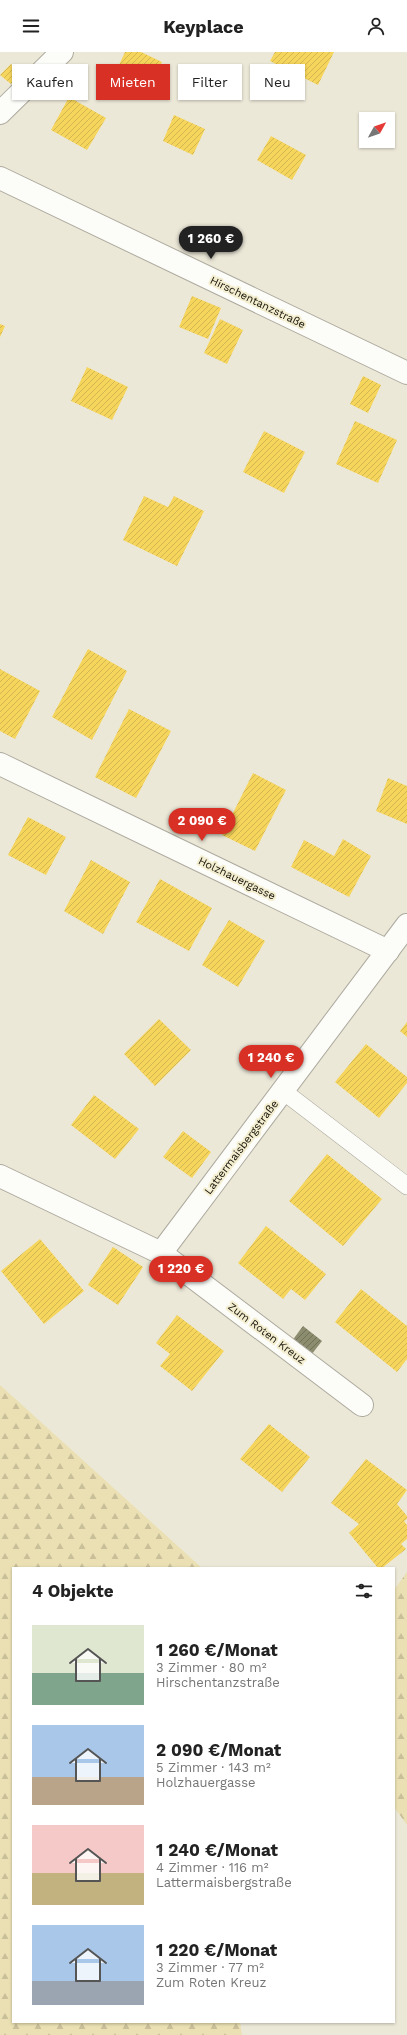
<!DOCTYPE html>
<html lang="de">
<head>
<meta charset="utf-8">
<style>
  body { margin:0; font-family:"Work Sans",sans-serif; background:#f6f6f6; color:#222; height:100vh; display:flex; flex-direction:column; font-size:15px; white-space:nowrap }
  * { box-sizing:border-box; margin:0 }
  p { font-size:13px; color:#767676 }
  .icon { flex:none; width:22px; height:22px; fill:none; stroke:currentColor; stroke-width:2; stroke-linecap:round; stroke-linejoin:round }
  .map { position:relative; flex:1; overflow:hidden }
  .drawer { position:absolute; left:12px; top:1515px; width:383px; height:456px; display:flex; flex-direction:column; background:#fff; border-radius:0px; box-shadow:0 1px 3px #0004 }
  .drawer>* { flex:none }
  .banner { position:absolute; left:12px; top:12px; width:383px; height:36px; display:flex; gap:8px }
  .needle { width:26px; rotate:50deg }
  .controls { position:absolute; left:359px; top:60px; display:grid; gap:8px }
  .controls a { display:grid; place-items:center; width:36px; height:36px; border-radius:0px; background:#fff; box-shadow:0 1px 3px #0004; font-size:20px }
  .price { position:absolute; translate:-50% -34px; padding:0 9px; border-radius:14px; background:#d93025; color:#fff; font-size:13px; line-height:26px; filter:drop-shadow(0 1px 2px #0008) }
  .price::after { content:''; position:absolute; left:50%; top:24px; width:12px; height:9px; margin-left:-6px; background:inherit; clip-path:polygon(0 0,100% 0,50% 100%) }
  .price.on { background:#222; color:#fff }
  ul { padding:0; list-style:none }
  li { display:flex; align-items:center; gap:12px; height:100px; padding:0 20px }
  li span { display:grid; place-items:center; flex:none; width:112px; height:80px; border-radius:0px; color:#555 }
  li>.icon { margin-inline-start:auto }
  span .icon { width:48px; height:48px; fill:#fffc; stroke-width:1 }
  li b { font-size:17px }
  h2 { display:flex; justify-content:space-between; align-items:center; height:48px; padding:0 20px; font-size:17px }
  .pill { padding:0 14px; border-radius:0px; background:#fff; box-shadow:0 1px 3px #0004; font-size:14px; line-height:36px }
  .pill.on { background:#d93025; color:#fff }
  header { display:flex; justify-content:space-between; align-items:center; height:52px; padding:0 20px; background:#fff; font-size:18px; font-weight:700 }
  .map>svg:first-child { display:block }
  .forest { fill:url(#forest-firs) }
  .homes { fill:url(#homes-hatch) }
  .industry { fill:url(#industry-hatch) }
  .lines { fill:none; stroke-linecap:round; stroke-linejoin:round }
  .lane-casing { stroke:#adaa9e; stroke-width:18 }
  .street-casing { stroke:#adaa9e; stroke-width:24 }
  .lane { stroke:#fcfcf9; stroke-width:17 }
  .street { stroke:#fcfcf9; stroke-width:22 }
  .labels { text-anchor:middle; stroke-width:4; stroke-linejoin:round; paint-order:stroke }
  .street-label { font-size:11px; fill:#161309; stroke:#f4eed0 }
</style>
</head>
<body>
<header><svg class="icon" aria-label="menu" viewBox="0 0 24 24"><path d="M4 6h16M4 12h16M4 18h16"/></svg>Keyplace<svg class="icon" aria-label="person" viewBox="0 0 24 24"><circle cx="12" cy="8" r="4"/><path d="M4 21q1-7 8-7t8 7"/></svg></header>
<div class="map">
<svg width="407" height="1983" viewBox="0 0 407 1983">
  <defs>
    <pattern id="forest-firs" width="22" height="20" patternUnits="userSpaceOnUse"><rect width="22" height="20" fill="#ebe0b3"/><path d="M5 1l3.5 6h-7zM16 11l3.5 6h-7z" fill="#c9bf99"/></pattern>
    <pattern id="homes-hatch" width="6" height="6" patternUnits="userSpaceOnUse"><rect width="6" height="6" fill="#f6d55c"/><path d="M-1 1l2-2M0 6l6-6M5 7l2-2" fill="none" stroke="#d2b64f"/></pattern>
    <pattern id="industry-hatch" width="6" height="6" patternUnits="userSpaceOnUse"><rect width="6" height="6" fill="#8c8c6e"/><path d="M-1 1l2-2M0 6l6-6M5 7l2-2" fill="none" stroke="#717159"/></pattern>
  </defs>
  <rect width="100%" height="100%" fill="#ece8d8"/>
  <!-- forest -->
  <g class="forest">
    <path d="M0,1333L202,1516H13V1970H240L242,1983H0Z"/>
    <path d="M407,1520V1773L394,1755V1538Z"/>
  </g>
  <!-- homes -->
  <g class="homes">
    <path d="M125,0H141L162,10L147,40L114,24Z"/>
    <path d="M275,0H334L318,33L270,9Z"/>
    <path d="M11,12L22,22L11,32L0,23Z"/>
    <path d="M69,45L106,66L87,98L51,78Z"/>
    <path d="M174,63L205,77L193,103L163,89Z"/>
    <path d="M271,84L306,103L292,128L257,108Z"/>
    <path d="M192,244L221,256L208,287L179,275Z"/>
    <path d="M220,267L243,278L227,312L204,301Z"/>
    <path d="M0,272L5,274L0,285Z"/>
    <path d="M87,315L128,335L112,368L71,349Z"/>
    <path d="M363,324L381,333L368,361L350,352Z"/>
    <path d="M355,369L397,388L378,431L336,412Z"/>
    <path d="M264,379L305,400L284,441L243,420Z"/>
    <path d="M144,444L168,455L174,444L204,459L177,514L123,488Z"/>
    <path d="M88,597L127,619L92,688L52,665Z"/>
    <path d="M0,617L40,639L15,687L0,679Z"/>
    <path d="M129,657L171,679L136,746L95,725Z"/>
    <path d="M253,721L286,738L255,799L222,783Z"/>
    <path d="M388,726L407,734V772L376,759Z"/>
    <path d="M28,765L66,785L46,823L8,803Z"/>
    <path d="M343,787L371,804L349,845L291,815L304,788L334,804Z"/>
    <path d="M91,808L130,830L103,882L64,859Z"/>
    <path d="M160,827L212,856L189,899L136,870Z"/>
    <path d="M229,868L265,889L238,935L202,913Z"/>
    <path d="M159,967L191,998L155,1034L124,1002Z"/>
    <path d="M407,970V985L400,979Z"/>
    <path d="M366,992L407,1025V1031L379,1066L335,1030Z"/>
    <path d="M94,1043L139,1077L115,1107L71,1073Z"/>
    <path d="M183,1079L211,1100L192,1126L163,1105Z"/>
    <path d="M327,1102L382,1147L343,1194L289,1149Z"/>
    <path d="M266,1174L326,1222L305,1248L291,1237L283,1247L238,1211Z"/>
    <path d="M40,1187L84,1239L44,1272L1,1219Z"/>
    <path d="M113,1195L143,1215L118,1253L88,1233Z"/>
    <path d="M361,1237L407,1274V1307L397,1320L335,1270Z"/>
    <path d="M177,1263L224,1299L192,1339L160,1314L170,1302L156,1291Z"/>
    <path d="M269,1372L310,1405L282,1440L240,1407Z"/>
    <path d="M366,1407L407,1438L397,1452L407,1464V1467L404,1469L407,1473V1487L401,1492L406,1497L382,1516H378L349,1481L359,1472L331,1451Z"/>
  </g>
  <!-- industry -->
  <path class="industry" d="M303,1274L322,1289L308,1307L289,1293Z"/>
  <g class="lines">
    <!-- lane casing -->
    <g class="lane-casing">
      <path id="lane" d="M283,1039L407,1134"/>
    </g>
    <!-- street casing -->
    <g class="street-casing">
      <g id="street">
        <path d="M0,61L62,0"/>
        <path d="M0,126L407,321"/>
        <path d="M0,712L388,899"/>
        <path d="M0,1124L161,1201L362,1353"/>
        <path d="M161,1201L407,873"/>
      </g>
    </g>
    <!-- lane -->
    <use href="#lane" class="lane"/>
    <!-- street -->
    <use href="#street" class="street"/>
  </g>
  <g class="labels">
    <!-- street labels -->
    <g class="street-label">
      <text transform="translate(258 250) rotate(26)" y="4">Hirschentanzstraße</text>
      <text transform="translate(237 826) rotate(26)" y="4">Holzhauergasse</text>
      <text transform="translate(241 1095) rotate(-53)" y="4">Lattermaisbergstraße</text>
      <text transform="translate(267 1281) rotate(37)" y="4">Zum Roten Kreuz</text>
    </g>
  </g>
</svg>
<div class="controls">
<a><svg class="needle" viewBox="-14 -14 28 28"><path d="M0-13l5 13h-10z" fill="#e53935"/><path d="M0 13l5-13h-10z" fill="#767676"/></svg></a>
</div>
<b class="price on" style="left:211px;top:208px">1 260 €</b>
<b class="price" style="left:202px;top:790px">2 090 €</b>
<b class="price" style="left:271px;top:1027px">1 240 €</b>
<b class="price" style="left:181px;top:1238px">1 220 €</b>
<div class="banner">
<a class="pill">Kaufen</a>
<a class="pill on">Mieten</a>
<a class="pill">Filter</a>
<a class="pill">Neu</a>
</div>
<section class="drawer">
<h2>4 Objekte<svg class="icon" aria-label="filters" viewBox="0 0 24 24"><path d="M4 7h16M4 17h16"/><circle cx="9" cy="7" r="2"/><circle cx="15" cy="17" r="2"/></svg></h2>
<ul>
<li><span style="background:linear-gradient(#dfe7d0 60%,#7fa58c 0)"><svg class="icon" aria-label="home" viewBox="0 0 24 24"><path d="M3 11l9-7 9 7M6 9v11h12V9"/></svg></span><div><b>1 260 €/Monat</b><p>3 Zimmer · 80 m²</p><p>Hirschentanzstraße</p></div></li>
<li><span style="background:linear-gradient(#a9c7e8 65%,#b9a48a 0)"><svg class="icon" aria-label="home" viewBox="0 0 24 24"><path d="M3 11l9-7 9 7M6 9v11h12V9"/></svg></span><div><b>2 090 €/Monat</b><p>5 Zimmer · 143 m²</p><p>Holzhauergasse</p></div></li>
<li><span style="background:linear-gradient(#f6c9c9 60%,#c2b280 0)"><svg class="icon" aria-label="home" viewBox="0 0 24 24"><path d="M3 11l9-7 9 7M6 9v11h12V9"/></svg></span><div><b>1 240 €/Monat</b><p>4 Zimmer · 116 m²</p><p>Lattermaisbergstraße</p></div></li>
<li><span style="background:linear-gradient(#a9c7e8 70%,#9aa5b1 0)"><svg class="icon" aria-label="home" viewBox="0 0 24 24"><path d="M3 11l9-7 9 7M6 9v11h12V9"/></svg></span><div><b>1 220 €/Monat</b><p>3 Zimmer · 77 m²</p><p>Zum Roten Kreuz</p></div></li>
</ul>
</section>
</div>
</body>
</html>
